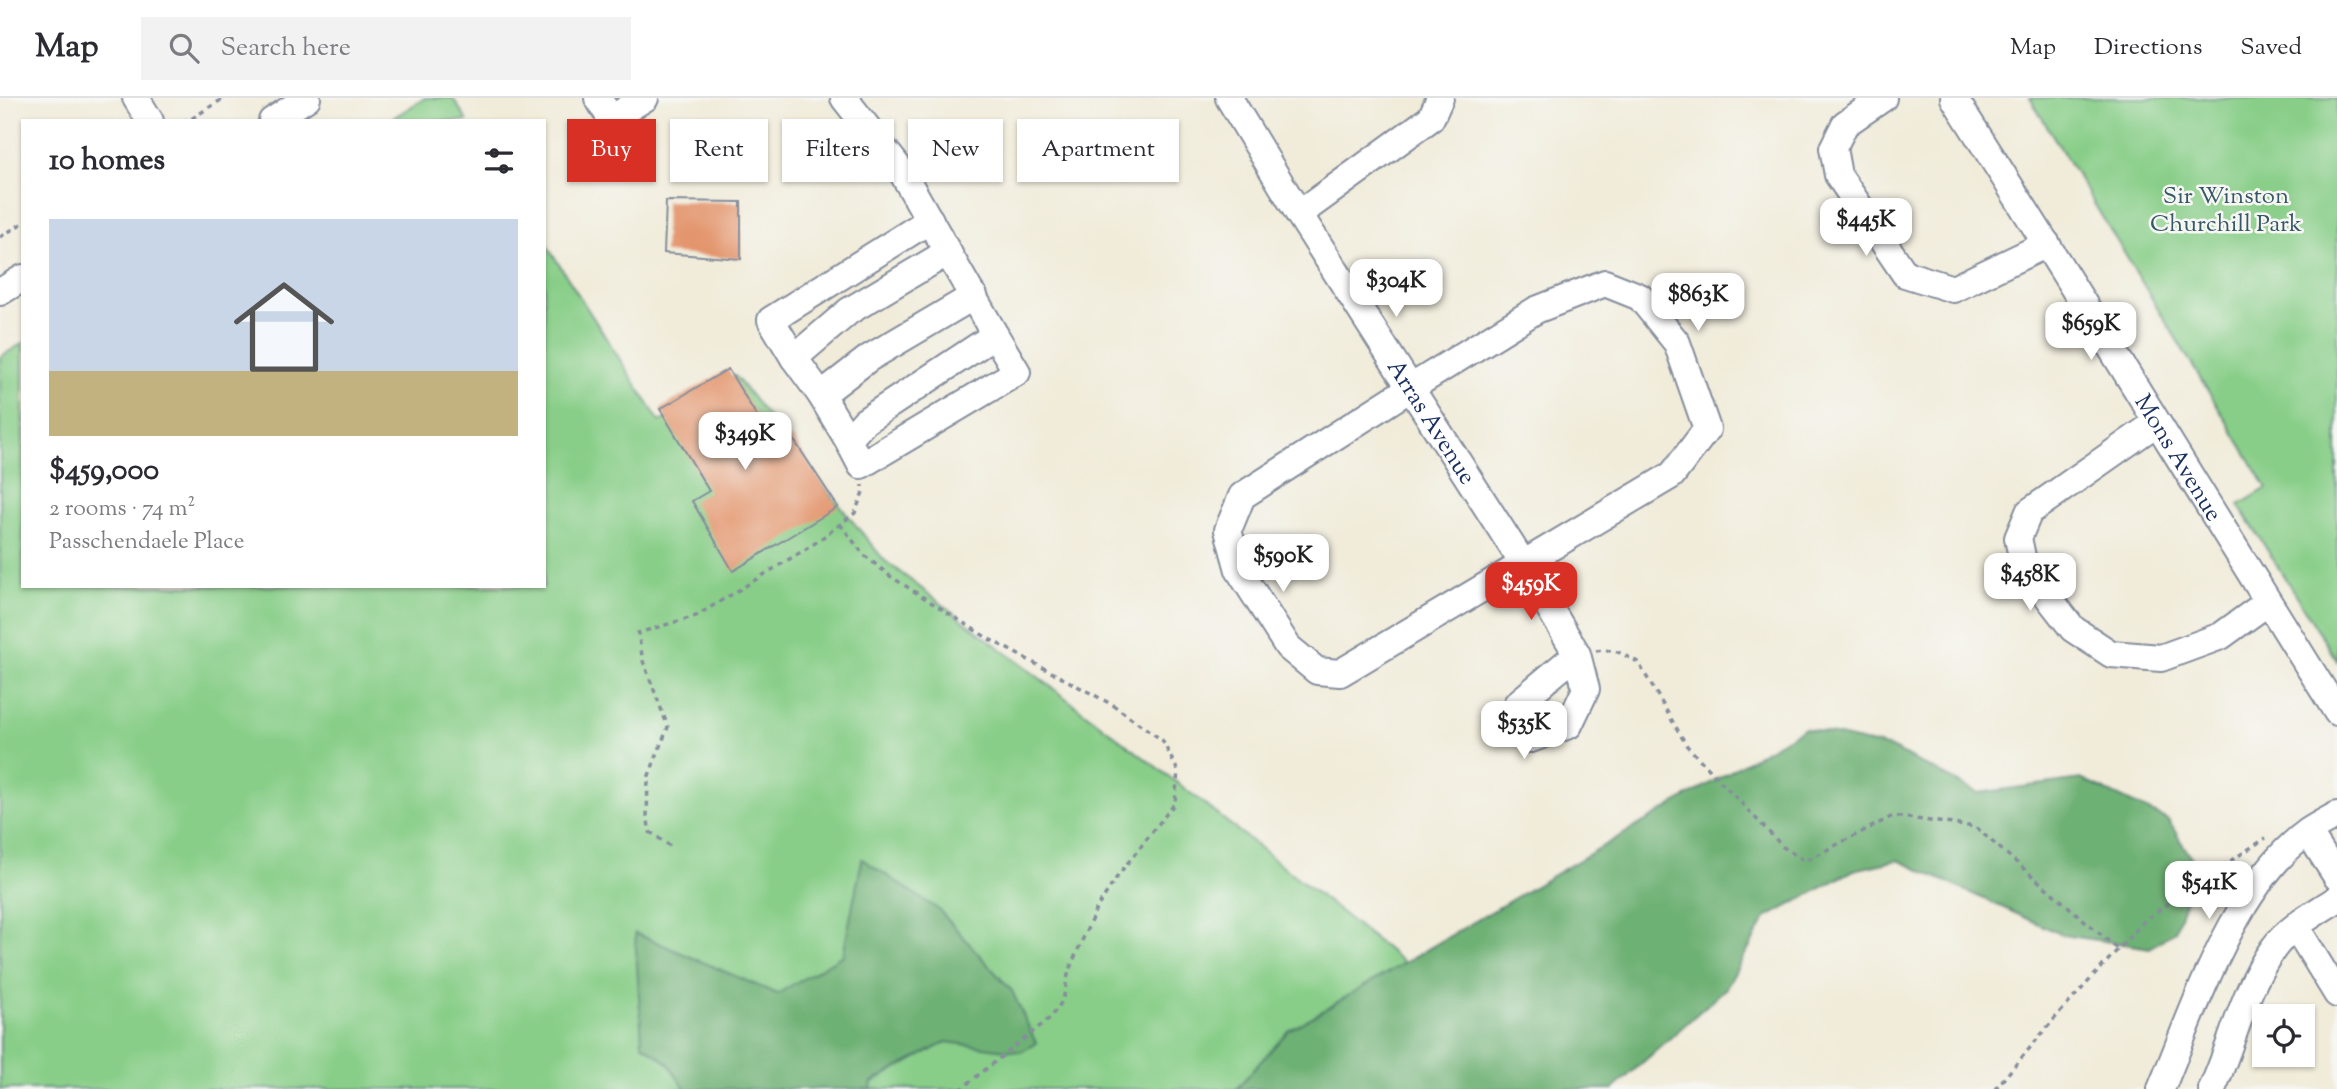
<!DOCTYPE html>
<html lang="en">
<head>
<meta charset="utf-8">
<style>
  body { margin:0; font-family:"Sorts Mill Goudy",serif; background:#f2f2f3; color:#2b2b33; height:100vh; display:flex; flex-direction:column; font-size:26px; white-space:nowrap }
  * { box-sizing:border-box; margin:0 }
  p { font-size:23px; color:#7c7c81 }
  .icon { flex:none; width:38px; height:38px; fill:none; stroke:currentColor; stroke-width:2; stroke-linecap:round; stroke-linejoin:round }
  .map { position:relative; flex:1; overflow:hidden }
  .details { position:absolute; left:21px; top:21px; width:525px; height:469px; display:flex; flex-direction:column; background:#fff; border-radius:0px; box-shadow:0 2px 5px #0004 }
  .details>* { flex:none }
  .hud { position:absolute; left:567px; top:21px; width:665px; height:63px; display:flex; gap:14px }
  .controls { position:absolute; left:2252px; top:906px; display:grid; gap:14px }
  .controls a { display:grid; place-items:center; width:63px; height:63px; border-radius:0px; background:#fff; box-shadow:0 2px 5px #0004; font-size:35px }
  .price { position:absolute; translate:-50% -60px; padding:0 16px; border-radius:14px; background:#fff; color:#222; font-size:23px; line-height:46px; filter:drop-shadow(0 2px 4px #0008) }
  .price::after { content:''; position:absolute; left:50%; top:42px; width:21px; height:16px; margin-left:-10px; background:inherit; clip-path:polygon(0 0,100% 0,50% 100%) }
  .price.selected { background:#d93025; color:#fff }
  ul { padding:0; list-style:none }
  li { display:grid; align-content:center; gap:14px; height:371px; padding:0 28px }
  li span { display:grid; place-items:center; height:217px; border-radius:0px; color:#555 }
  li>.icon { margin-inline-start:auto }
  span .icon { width:126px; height:126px; fill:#fffc; stroke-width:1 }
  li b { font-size:30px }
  h2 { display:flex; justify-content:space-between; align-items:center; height:84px; padding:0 28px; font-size:30px }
  .chip { padding:0 24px; border-radius:0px; background:#fff; box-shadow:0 2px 5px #0004; font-size:24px; line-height:63px }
  .chip.selected { background:#d93025; color:#fff }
  header { display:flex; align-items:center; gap:42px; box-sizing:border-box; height:98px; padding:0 35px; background:#fff; border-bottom:2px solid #e1e1e2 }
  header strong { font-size:33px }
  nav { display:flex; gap:38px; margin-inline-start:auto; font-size:24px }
  .search { width:490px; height:63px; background:#f2f2f3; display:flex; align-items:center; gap:18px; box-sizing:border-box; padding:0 24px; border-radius:0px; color:#7c7c81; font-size:26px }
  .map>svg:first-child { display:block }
  .green { fill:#88ce88; stroke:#527e73; stroke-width:2 }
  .forest { fill:#6eb174; stroke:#447069; stroke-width:2 }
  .building { fill:#e3956d }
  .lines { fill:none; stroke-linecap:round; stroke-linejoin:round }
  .minor-casing { stroke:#868e9c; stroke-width:30 }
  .path { stroke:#868e9c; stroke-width:3.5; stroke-dasharray:5 5; stroke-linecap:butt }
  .minor { stroke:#fff; stroke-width:26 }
  .labels { text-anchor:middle; stroke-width:5; stroke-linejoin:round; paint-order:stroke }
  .park-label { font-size:24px; fill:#365768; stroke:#f6f6f2 }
  .street-label { font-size:24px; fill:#1b2f5e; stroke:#f6f6f2 }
</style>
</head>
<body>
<header>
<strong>Map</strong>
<div class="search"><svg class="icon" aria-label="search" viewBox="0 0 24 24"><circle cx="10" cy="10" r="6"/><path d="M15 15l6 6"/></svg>Search here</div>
<nav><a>Map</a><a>Directions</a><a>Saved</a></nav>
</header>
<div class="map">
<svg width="2337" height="991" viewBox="0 0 2337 991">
  <rect width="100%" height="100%" fill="#f6f6f2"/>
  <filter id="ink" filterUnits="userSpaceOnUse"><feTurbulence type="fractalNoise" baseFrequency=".0143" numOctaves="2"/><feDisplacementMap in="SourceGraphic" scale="14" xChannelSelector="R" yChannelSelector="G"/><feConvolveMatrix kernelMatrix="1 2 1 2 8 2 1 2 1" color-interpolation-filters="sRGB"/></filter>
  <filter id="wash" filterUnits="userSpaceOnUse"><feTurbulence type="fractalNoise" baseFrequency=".00686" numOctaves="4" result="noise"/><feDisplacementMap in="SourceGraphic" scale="28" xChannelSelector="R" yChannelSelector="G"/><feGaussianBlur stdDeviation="1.57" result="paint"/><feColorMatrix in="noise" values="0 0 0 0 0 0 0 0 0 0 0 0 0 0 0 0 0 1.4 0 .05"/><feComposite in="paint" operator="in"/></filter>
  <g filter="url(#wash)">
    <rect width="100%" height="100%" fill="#f1ecda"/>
    <!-- green -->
    <g class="green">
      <path d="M425,0H453L467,23H388Z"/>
      <path d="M2030,0H2337V563L2239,407L2267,390Z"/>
      <path d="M544,143L660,324L735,278L884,462L1188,693L1563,991H0V259L23,245V488H544Z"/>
    </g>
    <!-- forest -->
    <g class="forest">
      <path d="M1804,630L1891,650L1978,695L2081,681L2168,722L2197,769L2175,833L2150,850L2063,837L1898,762L1854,772L1766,820L1726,890L1613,991H1236L1288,933Z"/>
      <path d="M862,761L939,812L1012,893L1036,945L1021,954L946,944L872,984L871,991H685L668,965L642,946L635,835L777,896L843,857Z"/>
    </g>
    <g id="blocks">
      <!-- building -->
      <g class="building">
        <path d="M666,103L741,104V161L664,155Z"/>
        <path d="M728,271L776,349L792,339L838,409L733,473L692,403L709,393L660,311Z"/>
      </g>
    </g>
  </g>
  <g filter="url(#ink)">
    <use href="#blocks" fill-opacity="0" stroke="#868e9c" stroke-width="2"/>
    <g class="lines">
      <!-- minor casing -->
      <g class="minor-casing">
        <g id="minor">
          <path d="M136,0L150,23"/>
          <path d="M598,0L611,21L645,0"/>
          <path d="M844,0L902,74L995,237"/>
          <path id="s1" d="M1229,0L1299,116L1524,467L1577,556L1586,591L1569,627L1531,641L1517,606L1577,556"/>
          <path d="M1883,0L1845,26L1833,50L1838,77L1905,176L1953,191L2047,146"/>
          <path id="s2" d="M1954,0C2084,203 2209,410 2337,614"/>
          <path d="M272,23L307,0"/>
          <path d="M1299,116L1431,20L1440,0"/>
          <path d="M930,122L771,222L794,260L849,213L948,154"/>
          <path d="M1605,185L1640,199L1677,245L1707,331L1672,377L1340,575L1317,573L1288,549L1239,472L1228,432L1242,398L1412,289L1536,212Z"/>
          <path d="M0,194L23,180"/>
          <path d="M794,260L821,297"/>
          <path d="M2156,325L2029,414L2018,440L2024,468L2073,531L2111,556L2161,560L2221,538L2268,504"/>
          <path d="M848,342L861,367L1017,274L995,237L865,323L848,342L821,297L869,260L974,198"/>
          <path d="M2308,734L2337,779"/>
          <path d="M2296,829L2337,896"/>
          <path d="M2161,991C2195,910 2235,785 2309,733C2318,727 2328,722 2337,717"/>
          <path d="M2212,991C2233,945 2243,893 2273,851C2288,830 2315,815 2337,801"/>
        </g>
      </g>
      <!-- path -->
      <g class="path">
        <path d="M182,23L191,21L224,0"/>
        <path d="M0,139L23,125"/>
        <path d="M840,426L864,457L890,478L989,541L1113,607L1162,642L1178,673L1175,705L1119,776L1096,811L1069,872L1063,902L1050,920L961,991"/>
        <path d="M1596,553L1604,552L1618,554L1638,564L1687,648L1783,749L1805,763L1893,718L1975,729L2118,851"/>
        <path d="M670,748L650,734L647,718L648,680L668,629L643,563L638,535L696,518L811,448L855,415L863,394V387"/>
        <path d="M1995,991L2056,919L2145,822L2210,776L2266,740"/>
      </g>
      <!-- minor -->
      <use href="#minor" class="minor"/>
    </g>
  </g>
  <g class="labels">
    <!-- park labels -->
    <g class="park-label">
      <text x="2226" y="105">Sir Winston<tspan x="2226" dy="28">Churchill Park</tspan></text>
    </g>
    <!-- street labels -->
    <g class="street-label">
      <text dy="8" stroke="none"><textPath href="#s1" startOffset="382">Arras Avenue</textPath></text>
      <text dy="8" stroke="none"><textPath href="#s2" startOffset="424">Mons Avenue</textPath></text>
    </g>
  </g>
</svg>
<div class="controls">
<a><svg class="icon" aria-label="locate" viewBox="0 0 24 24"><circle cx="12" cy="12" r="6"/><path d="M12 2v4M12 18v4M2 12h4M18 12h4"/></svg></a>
</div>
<b class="price" style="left:1866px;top:160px">$445K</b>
<b class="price" style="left:1396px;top:221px">$304K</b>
<b class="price" style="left:1698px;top:235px">$863K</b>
<b class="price" style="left:2091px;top:264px">$659K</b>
<b class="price" style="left:745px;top:374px">$349K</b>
<b class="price" style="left:1283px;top:496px">$590K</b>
<b class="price" style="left:2030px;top:515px">$458K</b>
<b class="price selected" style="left:1531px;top:524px">$459K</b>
<b class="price" style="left:1524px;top:663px">$535K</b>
<b class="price" style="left:2209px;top:823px">$541K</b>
<div class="hud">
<a class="chip selected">Buy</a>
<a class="chip">Rent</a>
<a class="chip">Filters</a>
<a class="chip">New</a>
<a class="chip">Apartment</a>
</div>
<section class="details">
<h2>10 homes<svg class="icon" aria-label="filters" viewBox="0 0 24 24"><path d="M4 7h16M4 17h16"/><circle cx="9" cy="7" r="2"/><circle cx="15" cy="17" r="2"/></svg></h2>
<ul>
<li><span style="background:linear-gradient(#c9d6e8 70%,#c2b280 0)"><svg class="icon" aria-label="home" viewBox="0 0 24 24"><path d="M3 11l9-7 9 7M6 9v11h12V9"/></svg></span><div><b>$459,000</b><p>2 rooms · 74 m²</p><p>Passchendaele Place</p></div></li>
</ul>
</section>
</div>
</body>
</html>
